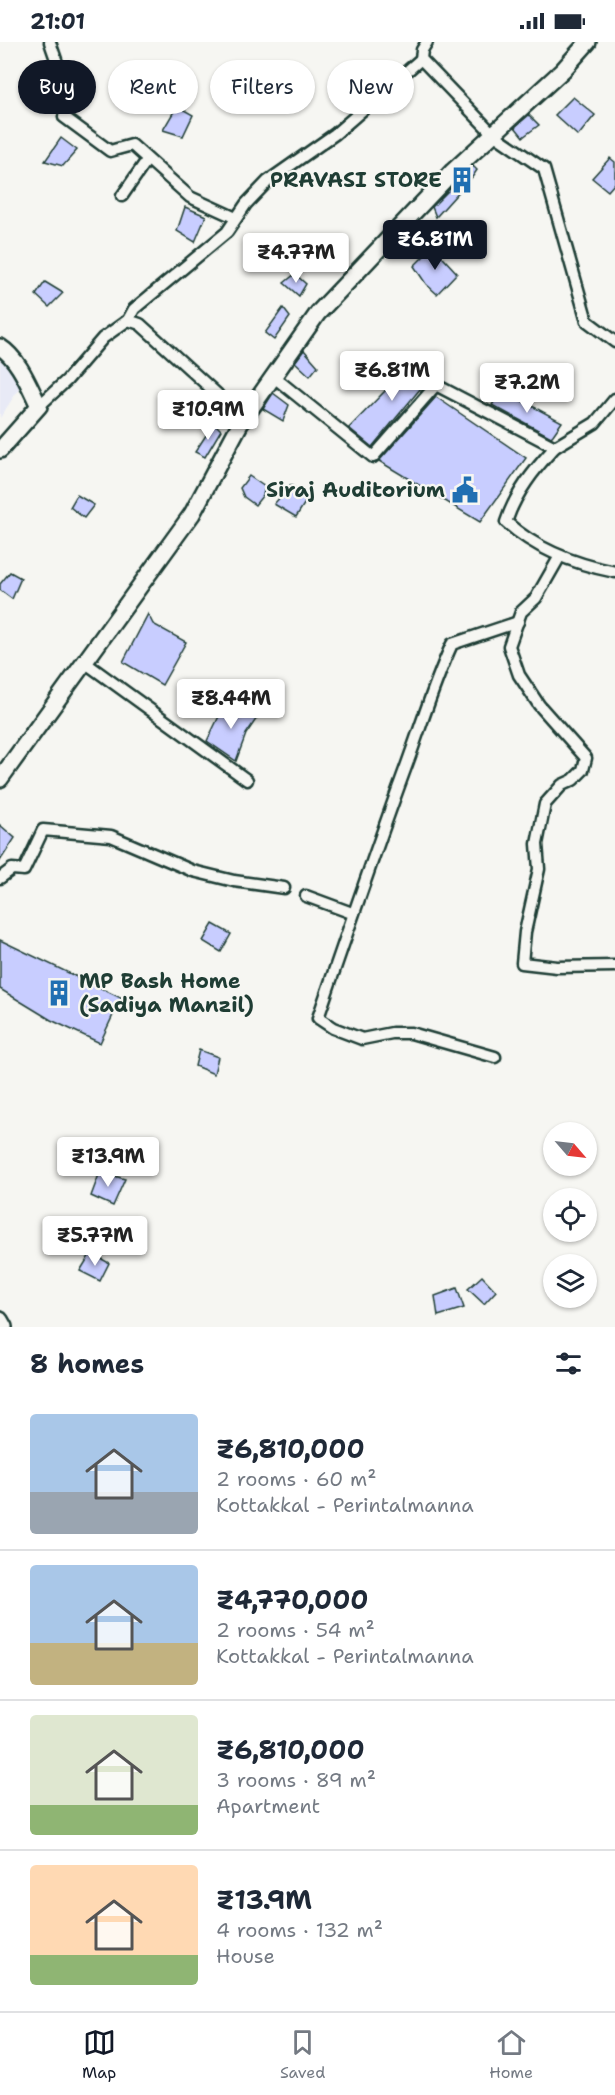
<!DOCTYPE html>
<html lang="en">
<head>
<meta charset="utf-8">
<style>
  body { margin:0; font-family:"Shantell Sans",sans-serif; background:#f6f6f7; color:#1f2937; height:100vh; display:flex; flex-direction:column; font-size:22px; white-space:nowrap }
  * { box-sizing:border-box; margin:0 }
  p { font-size:20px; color:#747a83 }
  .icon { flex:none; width:33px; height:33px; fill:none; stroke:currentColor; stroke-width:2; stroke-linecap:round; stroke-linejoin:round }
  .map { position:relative; height:1285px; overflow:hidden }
  .details { display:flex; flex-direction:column; background:#fff; flex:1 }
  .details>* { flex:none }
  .banner { position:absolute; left:18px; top:18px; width:579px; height:54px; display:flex; gap:12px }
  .needle { width:39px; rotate:118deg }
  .controls { position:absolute; left:543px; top:1080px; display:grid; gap:12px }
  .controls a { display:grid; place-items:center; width:54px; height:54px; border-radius:50%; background:#fff; box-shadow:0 2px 4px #0004; font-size:30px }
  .price { position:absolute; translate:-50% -51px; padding:0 14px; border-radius:6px; background:#fff; color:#222; font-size:20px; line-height:39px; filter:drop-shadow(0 2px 3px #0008) }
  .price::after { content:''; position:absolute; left:50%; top:36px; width:18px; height:14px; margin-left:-9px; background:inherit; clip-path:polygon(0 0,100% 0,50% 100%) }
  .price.active { background:#111827; color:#fff }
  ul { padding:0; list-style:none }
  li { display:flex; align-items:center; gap:18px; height:150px; padding:0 30px }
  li+li { border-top:2px solid #e0e1e3 }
  li span { display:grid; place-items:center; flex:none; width:168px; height:120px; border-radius:6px; color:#555 }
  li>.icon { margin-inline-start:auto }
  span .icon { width:72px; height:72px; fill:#fffc; stroke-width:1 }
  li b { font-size:26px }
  h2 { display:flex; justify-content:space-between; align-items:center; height:72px; padding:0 30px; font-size:26px }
  .chip { padding:0 21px; border-radius:27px; background:#fff; box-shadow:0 2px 4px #0004; font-size:21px; line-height:54px }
  .chip.active { background:#111827; color:#fff }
  .status { display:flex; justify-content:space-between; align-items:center; height:42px; padding:0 30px; background:#fff; direction:ltr }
  .status svg { height:16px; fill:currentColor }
  .tab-bar { display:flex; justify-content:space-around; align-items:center; height:84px; border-top:2px solid #e0e1e3; background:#fff; font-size:16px; color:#747a83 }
  .tab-bar a { display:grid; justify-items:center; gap:3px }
  .tab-bar .active { color:#111827 }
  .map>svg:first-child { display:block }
  .built { fill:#e8eaf6 }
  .building { fill:#c8cdff; stroke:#1f3d34; stroke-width:1.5 }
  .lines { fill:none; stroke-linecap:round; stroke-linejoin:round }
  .street-casing { stroke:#1f3d34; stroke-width:15 }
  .secondary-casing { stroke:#1f3d34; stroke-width:20 }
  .street { stroke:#f6f6f2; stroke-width:10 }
  .secondary { stroke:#f6f6f2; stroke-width:15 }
  .labels { text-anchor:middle; stroke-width:4.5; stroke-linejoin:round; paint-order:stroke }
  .poi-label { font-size:21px; font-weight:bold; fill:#1f3d34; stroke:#f6f6f2; text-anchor:end }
</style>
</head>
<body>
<div class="status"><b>21:01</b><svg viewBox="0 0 49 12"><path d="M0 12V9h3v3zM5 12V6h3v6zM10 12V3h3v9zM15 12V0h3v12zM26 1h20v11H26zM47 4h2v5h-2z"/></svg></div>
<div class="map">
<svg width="615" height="1285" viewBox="0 0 615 1285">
  <rect width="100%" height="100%" fill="#f6f6f2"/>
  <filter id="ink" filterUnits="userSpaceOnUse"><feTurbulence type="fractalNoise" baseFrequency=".0167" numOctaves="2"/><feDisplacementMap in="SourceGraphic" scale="12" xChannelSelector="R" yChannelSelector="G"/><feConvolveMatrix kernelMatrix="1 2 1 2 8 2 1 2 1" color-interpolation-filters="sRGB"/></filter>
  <g filter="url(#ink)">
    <!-- built -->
    <path class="built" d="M0,315L27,334L0,376Z"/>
    <!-- building -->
    <g class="building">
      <path d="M573,55L595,73L578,94L555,73Z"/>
      <path d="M177,64L193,73L183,94L163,88Z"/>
      <path d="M529,73L539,83L523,95L515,85Z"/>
      <path d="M61,96L77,108L63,124L45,119Z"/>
      <path d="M610,116L615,120V141L608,149L592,136Z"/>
      <path d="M473,124L477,128L473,134L436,175L432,165Z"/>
      <path d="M185,165L206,174L195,200L177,189Z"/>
      <path d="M433,205L457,231L437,252L426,242L414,224Z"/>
      <path d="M295,232L306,242L299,254L284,241Z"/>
      <path d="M45,240L63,251L49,265L36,253Z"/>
      <path d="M283,266L290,275L274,298L265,291Z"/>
      <path d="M304,308L318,324L310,334L295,320Z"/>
      <path d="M419,314L435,329L372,405L349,386Z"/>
      <path d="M502,348L562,380L553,393L551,395L492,363Z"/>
      <path d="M273,351L289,363L283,379L263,367Z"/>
      <path d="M436,355L526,416L480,480L379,419Z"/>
      <path d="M214,381L221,388L205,415L195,410Z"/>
      <path d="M249,434L265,445L263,453L255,463L244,455L240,446Z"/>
      <path d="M291,443L308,456L296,475L274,462Z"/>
      <path d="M77,453L94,463L84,476L70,465Z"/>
      <path d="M10,530L21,536L12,557L0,548V542Z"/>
      <path d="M148,572L153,582L186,600L162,643L123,620Z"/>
      <path d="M226,660L257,676L246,692L236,719L207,699Z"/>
      <path d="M0,783L15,796L0,819Z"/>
      <path d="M213,882L231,892L221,910L203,899Z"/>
      <path d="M0,898L121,956L100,1001L51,978L0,947Z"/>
      <path d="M199,1008L218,1015L214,1032L195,1024Z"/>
      <path d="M100,1130L125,1137L113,1164L91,1154Z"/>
      <path d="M91,1211L109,1221L100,1239L80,1229Z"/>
      <path d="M482,1234L496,1249L484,1262L468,1247Z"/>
      <path d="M457,1246L464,1266L438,1274L435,1254Z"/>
    </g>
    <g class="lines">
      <!-- street casing -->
      <g class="street-casing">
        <g id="street">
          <path d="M50,0C57,22 71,53 64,75L110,109L132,103L190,155L236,176"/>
          <path d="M427,0L422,8L421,17L493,92L544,127L587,279L615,300"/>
          <path d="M122,154L147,118"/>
          <path d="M128,278L140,282L217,352L240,382"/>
          <path d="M274,335L373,415L436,343L555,405L595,381L615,357"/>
          <path d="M39,364L67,338L103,296L128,278L134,267L227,190L246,162L268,139L335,92L421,17"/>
          <path d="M555,405C534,428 516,450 506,480C537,508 574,522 615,530"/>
          <path d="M560,514L536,556L521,570L509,604L519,633L539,663L586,716L583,728L573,738L562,743L545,762L537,802L539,827L525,890L522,921L557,925L615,924"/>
          <path d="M83,619L247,738"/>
          <path d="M0,836L12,827L24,828L43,788L111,794L193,829L234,839L284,846"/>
          <path d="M306,854L352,871"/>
          <path d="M495,1015L411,991H392L362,997L333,986L318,976C347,891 376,806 407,722C422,681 434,641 452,602L518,580"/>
        </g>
      </g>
      <!-- secondary casing -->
      <g class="secondary-casing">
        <g id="secondary">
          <path d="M0,305C19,317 29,344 39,364L0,408"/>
          <path d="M0,737L192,472L240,382L318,271L453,129L563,28L588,0"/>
          <path d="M0,1278L4,1285"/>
        </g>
      </g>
      <!-- street -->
      <use href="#street" class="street"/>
      <!-- secondary -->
      <use href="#secondary" class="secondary"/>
    </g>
  </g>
  <!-- icons -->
  <defs>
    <g id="building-bare" transform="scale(2.07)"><path d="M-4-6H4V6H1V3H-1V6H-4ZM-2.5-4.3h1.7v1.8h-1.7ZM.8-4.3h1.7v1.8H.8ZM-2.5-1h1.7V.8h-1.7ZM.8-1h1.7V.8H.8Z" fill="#1f6fb2" stroke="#f6f6f2" stroke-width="2.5" paint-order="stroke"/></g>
    <g id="civic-bare" transform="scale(2.07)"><path d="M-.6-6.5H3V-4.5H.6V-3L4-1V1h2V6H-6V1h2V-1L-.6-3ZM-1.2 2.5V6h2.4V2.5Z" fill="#1f6fb2" stroke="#f6f6f2" stroke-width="2.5" paint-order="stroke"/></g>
  </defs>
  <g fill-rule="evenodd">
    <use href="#building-bare" x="462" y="138"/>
    <use href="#civic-bare" x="465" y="448"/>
    <use href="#building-bare" x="59" y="951"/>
  </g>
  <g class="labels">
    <!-- poi labels -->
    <g class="poi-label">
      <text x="442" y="145">PRAVASI STORE</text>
      <text x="445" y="455">Siraj Auditorium</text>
      <text x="79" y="946" text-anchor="start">MP Bash Home<tspan x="79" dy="24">(Sadiya Manzil)</tspan></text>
    </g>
  </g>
</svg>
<div class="controls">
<a><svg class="needle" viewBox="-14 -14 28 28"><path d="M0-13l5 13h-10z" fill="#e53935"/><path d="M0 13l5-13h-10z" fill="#747a83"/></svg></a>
<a><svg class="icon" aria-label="locate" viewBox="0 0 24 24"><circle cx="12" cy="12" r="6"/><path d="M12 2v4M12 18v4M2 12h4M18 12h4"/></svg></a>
<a><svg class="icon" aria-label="layers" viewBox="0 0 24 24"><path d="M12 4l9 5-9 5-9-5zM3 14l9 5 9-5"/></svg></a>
</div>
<b class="price active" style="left:435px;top:229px">₹6.81M</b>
<b class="price" style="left:296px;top:242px">₹4.77M</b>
<b class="price" style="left:392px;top:360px">₹6.81M</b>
<b class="price" style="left:527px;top:372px">₹7.2M</b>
<b class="price" style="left:208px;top:399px">₹10.9M</b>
<b class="price" style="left:231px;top:688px">₹8.44M</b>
<b class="price" style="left:108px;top:1146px">₹13.9M</b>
<b class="price" style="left:95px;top:1225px">₹5.77M</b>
<div class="banner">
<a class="chip active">Buy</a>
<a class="chip">Rent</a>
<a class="chip">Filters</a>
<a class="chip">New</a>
</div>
</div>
<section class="details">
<h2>8 homes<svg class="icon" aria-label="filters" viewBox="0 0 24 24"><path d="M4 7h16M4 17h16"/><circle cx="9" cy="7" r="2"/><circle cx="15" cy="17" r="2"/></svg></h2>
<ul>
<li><span style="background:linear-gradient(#a9c7e8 65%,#9aa5b1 0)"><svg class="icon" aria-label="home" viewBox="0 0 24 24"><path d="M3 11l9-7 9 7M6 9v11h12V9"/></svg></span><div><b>₹6,810,000</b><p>2 rooms · 60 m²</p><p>Kottakkal - Perintalmanna</p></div></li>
<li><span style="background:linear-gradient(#a9c7e8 65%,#c2b280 0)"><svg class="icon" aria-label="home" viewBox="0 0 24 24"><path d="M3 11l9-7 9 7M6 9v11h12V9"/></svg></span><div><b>₹4,770,000</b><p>2 rooms · 54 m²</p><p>Kottakkal - Perintalmanna</p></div></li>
<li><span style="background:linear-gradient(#dfe7d0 75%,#8fb573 0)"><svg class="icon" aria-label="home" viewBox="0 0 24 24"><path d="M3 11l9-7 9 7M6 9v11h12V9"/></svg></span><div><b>₹6,810,000</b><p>3 rooms · 89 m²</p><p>Apartment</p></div></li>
<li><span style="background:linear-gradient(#ffd9b3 75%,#8fb573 0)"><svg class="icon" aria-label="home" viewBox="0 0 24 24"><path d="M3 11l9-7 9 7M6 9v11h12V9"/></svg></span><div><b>₹13.9M</b><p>4 rooms · 132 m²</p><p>House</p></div></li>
</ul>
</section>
<nav class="tab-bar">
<a class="active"><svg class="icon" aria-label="map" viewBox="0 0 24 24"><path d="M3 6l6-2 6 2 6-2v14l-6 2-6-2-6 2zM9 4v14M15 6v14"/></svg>Map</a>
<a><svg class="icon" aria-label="saved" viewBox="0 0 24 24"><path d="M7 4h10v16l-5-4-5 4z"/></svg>Saved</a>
<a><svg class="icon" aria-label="home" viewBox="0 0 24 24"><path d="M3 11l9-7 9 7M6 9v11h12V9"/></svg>Home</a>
</nav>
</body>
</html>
